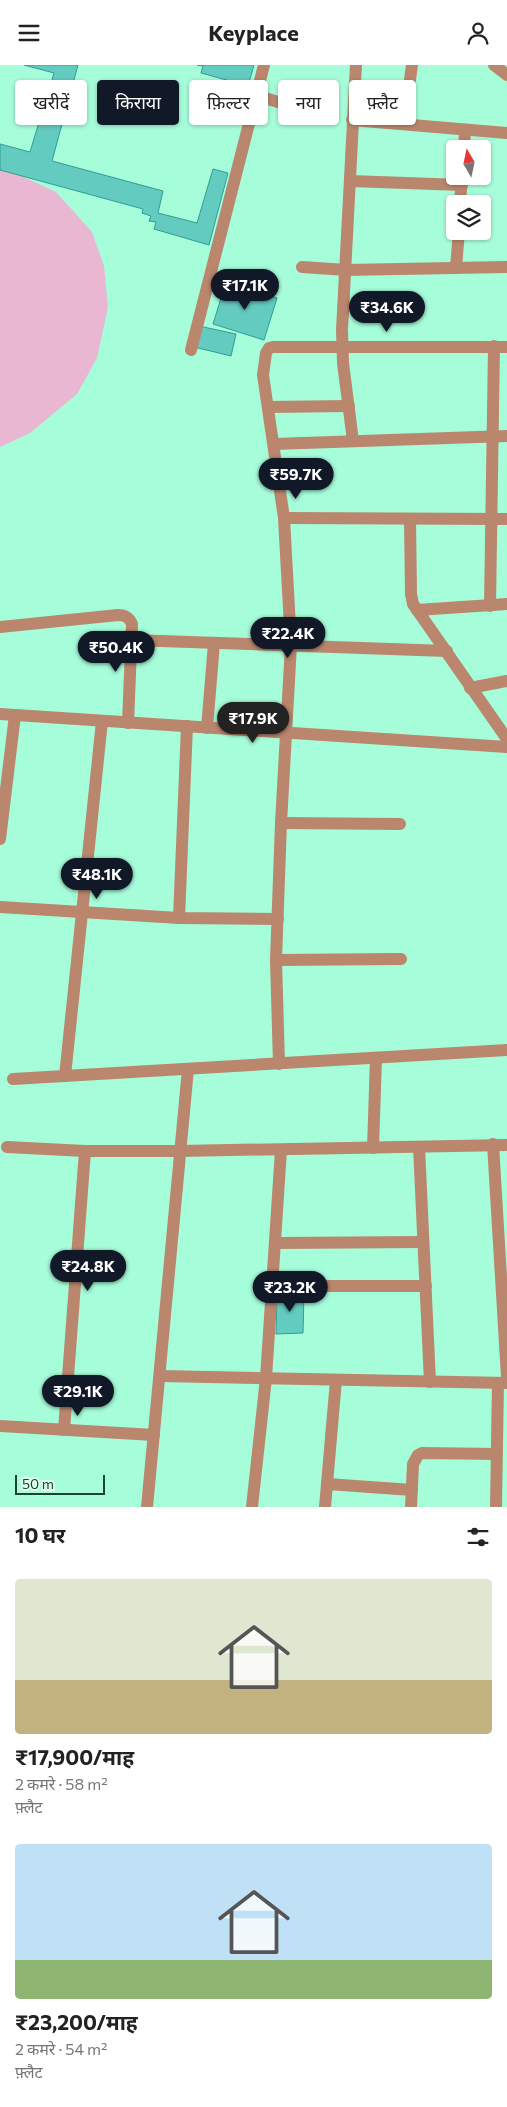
<!DOCTYPE html>
<html lang="hi">
<head>
<meta charset="utf-8">
<style>
  body { margin:0; font-family:Commissioner,"Noto Sans Devanagari",sans-serif; background:#f2f2f2; color:#222; height:100vh; display:flex; flex-direction:column; font-size:19px; white-space:nowrap }
  * { box-sizing:border-box; margin:0 }
  p { font-size:16px; color:#767676 }
  .icon { flex:none; width:28px; height:28px; fill:none; stroke:currentColor; stroke-width:2; stroke-linecap:round; stroke-linejoin:round }
  .map { position:relative; height:1442px; overflow:hidden }
  .details { display:flex; flex-direction:column; background:#fff; flex:1 }
  .details>* { flex:none }
  .top-card { position:absolute; left:15px; top:15px; width:478px; height:45px; display:flex; gap:10px }
  .needle { width:32px; rotate:351deg }
  .tools { position:absolute; left:446px; top:75px; display:grid; gap:10px }
  .tools a { display:grid; place-items:center; width:45px; height:45px; border-radius:5px; background:#fff; box-shadow:0 1px 4px #0004; font-size:25px }
  .scale { position:absolute; left:15px; bottom:12px; width:90px; box-sizing:border-box; padding-left:5px; border:2px solid #1d4133; border-top:0; font-size:14px; line-height:18px; white-space:nowrap; color:#1d4133; -webkit-text-stroke:4px #ddfeef; paint-order:stroke }
  .price { position:absolute; translate:-50% -42px; padding:0 11px; border-radius:18px; background:#111827; color:#fff; font-size:16px; line-height:32px; filter:drop-shadow(0 1px 2px #0008) }
  .price::after { content:''; position:absolute; left:50%; top:30px; width:15px; height:11px; margin-left:-8px; background:inherit; clip-path:polygon(0 0,100% 0,50% 100%) }
  .price.current { background:#222; color:#fff }
  ul { padding:0; list-style:none }
  li { display:grid; align-content:center; gap:10px; height:265px; padding:0 15px }
  li span { display:grid; place-items:center; height:155px; border-radius:5px; color:#555 }
  li>.icon { margin-inline-start:auto }
  span .icon { width:90px; height:90px; fill:#fffc; stroke-width:1 }
  li b { font-size:21px }
  h2 { display:flex; justify-content:space-between; align-items:center; height:60px; padding:0 15px; font-size:21px }
  .tag { padding:0 18px; border-radius:5px; background:#fff; box-shadow:0 1px 4px #0004; font-size:18px; line-height:45px }
  .tag.current { background:#111827; color:#fff }
  header { display:flex; justify-content:space-between; align-items:center; height:65px; padding:0 15px; background:#fff; font-size:22px; font-weight:700 }
  .map>svg:first-child { display:block }
  .green { fill:#eab7d2 }
  .building { fill:#64cbc0; stroke:#2f9d93 }
  .lines { fill:none; stroke-linecap:round; stroke-linejoin:round }
  .minor { stroke:#ba866d; stroke-width:12 }
</style>
</head>
<body>
<header><svg class="icon" aria-label="menu" viewBox="0 0 24 24"><path d="M4 6h16M4 12h16M4 18h16"/></svg>Keyplace<svg class="icon" aria-label="person" viewBox="0 0 24 24"><circle cx="12" cy="8" r="4"/><path d="M4 21q1-7 8-7t8 7"/></svg></header>
<div class="map">
<svg width="507" height="1442" viewBox="0 0 507 1442">
  <rect width="100%" height="100%" fill="#a6fdd9"/>
  <!-- green -->
  <path class="green" d="M0,101L56,127L92,167L104,201L108,242L97,293L77,329L30,368L0,382Z"/>
  <!-- building -->
  <g class="building">
    <path d="M24,0H78L52,96L163,126L158,148L197,158L213,104L228,108L209,180L154,164L156,157L149,156L151,151L142,148L143,144L0,105V79L30,87L54,8Z"/>
    <path d="M197,0H254L248,21L201,8L203,1Z"/>
    <path d="M226,217L277,233L264,275L213,259Z"/>
    <path d="M199,261L236,269L231,291L194,282Z"/>
    <path d="M304,1228L303,1268L276,1269L277,1229Z"/>
  </g>
  <g class="lines">
    <!-- minor -->
    <g class="minor">
      <path d="M494,0L507,10"/>
      <path d="M255,30L311,47"/>
      <path d="M352,55L507,68"/>
      <path d="M404,59L412,0"/>
      <path d="M464,84L465,65"/>
      <path d="M350,116L462,120"/>
      <path d="M460,139L462,111"/>
      <path d="M302,202L346,205L507,202"/>
      <path d="M456,203L459,166"/>
      <path d="M191,285L264,0"/>
      <path d="M268,342L349,341"/>
      <path d="M353,376L343,298L342,265L356,0"/>
      <path d="M274,379L507,371"/>
      <path d="M284,453L507,454"/>
      <path d="M410,454L411,529L413,539L507,674"/>
      <path d="M490,541L494,281"/>
      <path d="M417,545L507,539"/>
      <path d="M0,562L118,550C125,550 129,552 132,559L128,658"/>
      <path d="M131,575L447,586"/>
      <path d="M470,623L507,616"/>
      <path d="M0,649L507,682"/>
      <path d="M207,663L214,578"/>
      <path d="M281,758L400,759"/>
      <path d="M0,774L15,650"/>
      <path d="M0,842L179,853L278,854"/>
      <path d="M179,853L187,661"/>
      <path d="M276,895L401,894"/>
      <path d="M279,999L276,895L281,758L291,580L284,453L263,310L266,288L269,283L273,282H507"/>
      <path d="M65,1011L102,656"/>
      <path d="M13,1014L507,985"/>
      <path d="M493,1079L507,1312"/>
      <path d="M7,1082L85,1086H179L507,1080"/>
      <path d="M419,1082L430,1317"/>
      <path d="M373,1083L376,993"/>
      <path d="M275,1178L423,1177"/>
      <path d="M272,1221H426"/>
      <path d="M160,1311L507,1318"/>
      <path d="M0,1361L154,1370"/>
      <path d="M64,1365L85,1086"/>
      <path d="M327,1419L412,1425"/>
      <path d="M147,1442L188,1004"/>
      <path d="M252,1442L266,1313L281,1085"/>
      <path d="M325,1442L336,1315"/>
      <path d="M411,1442L413,1399L418,1390L422,1388L496,1389"/>
      <path d="M496,1442L498,1318"/>
    </g>
  </g>
</svg>
<div class="tools">
<a><svg class="needle" viewBox="-14 -14 28 28"><path d="M0-13l5 13h-10z" fill="#e53935"/><path d="M0 13l5-13h-10z" fill="#767676"/></svg></a>
<a><svg class="icon" aria-label="layers" viewBox="0 0 24 24"><path d="M12 4l9 5-9 5-9-5zM3 14l9 5 9-5"/></svg></a>
</div>
<div class="scale">50 m</div>
<b class="price" style="left:245px;top:246px">₹17.1K</b>
<b class="price" style="left:387px;top:268px">₹34.6K</b>
<b class="price" style="left:296px;top:435px">₹59.7K</b>
<b class="price" style="left:288px;top:594px">₹22.4K</b>
<b class="price" style="left:116px;top:608px">₹50.4K</b>
<b class="price current" style="left:253px;top:679px">₹17.9K</b>
<b class="price" style="left:97px;top:835px">₹48.1K</b>
<b class="price" style="left:88px;top:1227px">₹24.8K</b>
<b class="price" style="left:290px;top:1248px">₹23.2K</b>
<b class="price" style="left:78px;top:1352px">₹29.1K</b>
<div class="top-card">
<a class="tag">खरीदें</a>
<a class="tag current">किराया</a>
<a class="tag">फ़िल्टर</a>
<a class="tag">नया</a>
<a class="tag">फ़्लैट</a>
</div>
</div>
<section class="details">
<h2>10 घर<svg class="icon" aria-label="filters" viewBox="0 0 24 24"><path d="M4 7h16M4 17h16"/><circle cx="9" cy="7" r="2"/><circle cx="15" cy="17" r="2"/></svg></h2>
<ul>
<li><span style="background:linear-gradient(#dfe7d0 65%,#c2b280 0)"><svg class="icon" aria-label="home" viewBox="0 0 24 24"><path d="M3 11l9-7 9 7M6 9v11h12V9"/></svg></span><div><b>₹17,900/माह</b><p>2 कमरे · 58 m²</p><p>फ़्लैट</p></div></li>
<li><span style="background:linear-gradient(#bfe0f5 75%,#8fb573 0)"><svg class="icon" aria-label="home" viewBox="0 0 24 24"><path d="M3 11l9-7 9 7M6 9v11h12V9"/></svg></span><div><b>₹23,200/माह</b><p>2 कमरे · 54 m²</p><p>फ़्लैट</p></div></li>
</ul>
</section>
</body>
</html>
